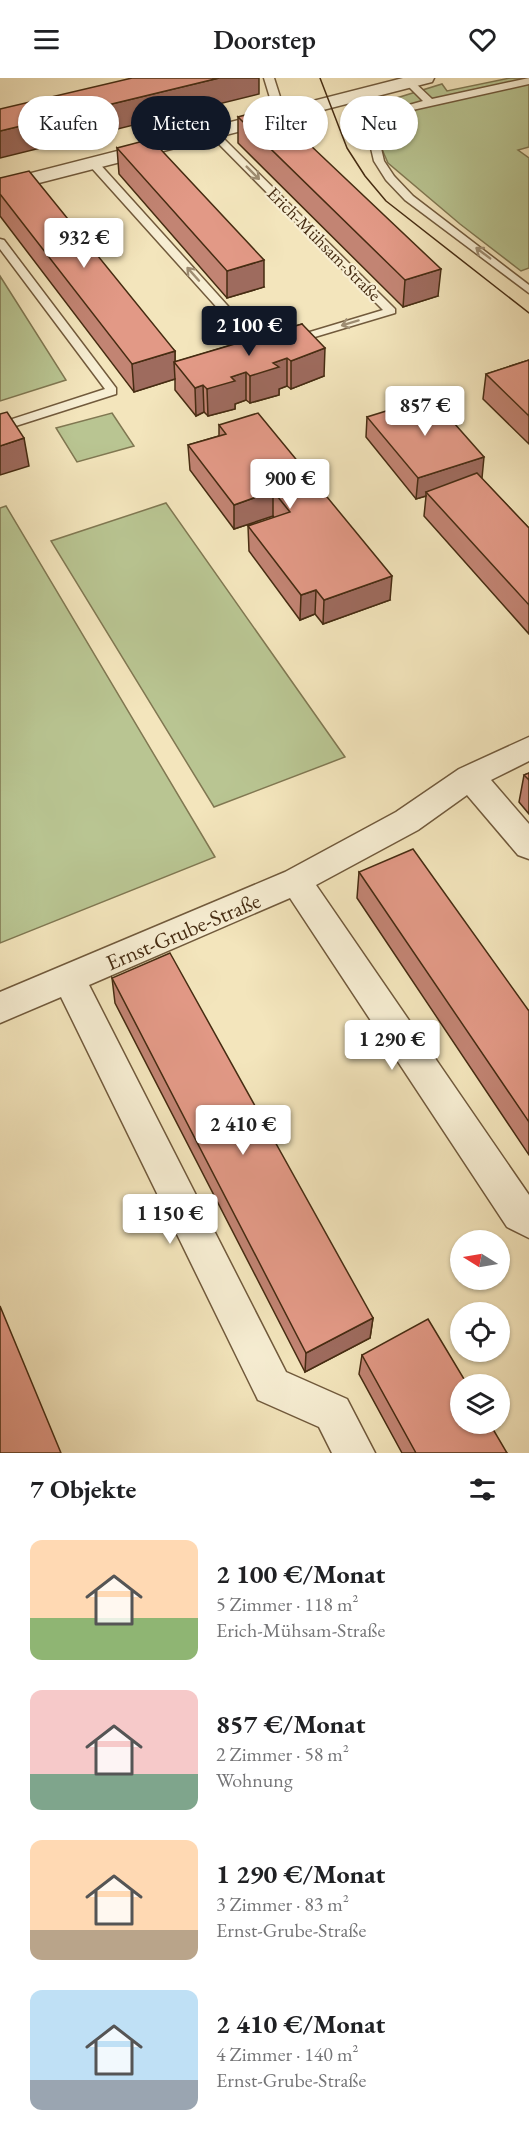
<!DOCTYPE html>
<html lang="de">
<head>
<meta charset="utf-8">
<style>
  body { margin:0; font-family:"EB Garamond",serif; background:#f2f2f2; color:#202124; height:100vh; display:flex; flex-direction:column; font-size:22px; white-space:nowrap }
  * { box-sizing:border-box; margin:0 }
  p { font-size:20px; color:#757577 }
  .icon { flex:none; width:33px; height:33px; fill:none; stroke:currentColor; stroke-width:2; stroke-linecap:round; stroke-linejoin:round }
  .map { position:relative; height:1375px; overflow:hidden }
  .side { display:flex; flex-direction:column; background:#fff; flex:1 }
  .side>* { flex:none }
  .top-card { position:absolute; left:18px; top:18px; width:494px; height:54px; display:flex; gap:12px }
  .needle { width:39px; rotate:281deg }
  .tools { position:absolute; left:450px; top:1152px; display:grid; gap:12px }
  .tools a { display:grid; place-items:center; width:60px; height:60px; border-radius:50%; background:#fff; box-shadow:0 2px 4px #0004; font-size:30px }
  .price { position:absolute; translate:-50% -51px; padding:0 14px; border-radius:6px; background:#fff; color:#222; font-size:20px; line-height:39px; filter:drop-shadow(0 2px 3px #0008) }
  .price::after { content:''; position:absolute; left:50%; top:36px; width:18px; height:14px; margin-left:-9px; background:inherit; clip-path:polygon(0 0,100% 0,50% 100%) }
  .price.current { background:#111827; color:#fff }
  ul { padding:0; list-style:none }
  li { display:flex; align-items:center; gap:18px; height:150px; padding:0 30px }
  li span { display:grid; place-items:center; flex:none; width:168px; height:120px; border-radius:12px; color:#555 }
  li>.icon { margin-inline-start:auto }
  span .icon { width:72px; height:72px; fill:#fffc; stroke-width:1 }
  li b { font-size:26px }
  h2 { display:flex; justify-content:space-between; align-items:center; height:72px; padding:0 30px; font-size:26px }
  .chip { padding:0 21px; border-radius:27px; background:#fff; box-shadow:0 2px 4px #0004; font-size:21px; line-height:54px }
  .chip.current { background:#111827; color:#fff }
  header { display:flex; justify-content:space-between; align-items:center; height:78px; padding:0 30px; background:#fff; font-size:27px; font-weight:600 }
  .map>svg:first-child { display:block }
  .green { fill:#b9c592; stroke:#807852; stroke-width:1.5 }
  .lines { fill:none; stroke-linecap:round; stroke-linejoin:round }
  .service-casing { stroke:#715a3c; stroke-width:3 }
  .minor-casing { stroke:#715a3c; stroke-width:3 }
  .service { fill:#f7eed3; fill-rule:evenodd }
  .minor { fill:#f7eed3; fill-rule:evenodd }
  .tram { stroke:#462c12; stroke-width:1.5 }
  .wall { fill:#c28473; stroke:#462c12; stroke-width:1.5 }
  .shaded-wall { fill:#9e6b5e; stroke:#462c12; stroke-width:1.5 }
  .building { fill:#e29986; stroke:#462c12; stroke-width:1.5 }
  .oneway { stroke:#9e8d72 }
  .labels { text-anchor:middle; stroke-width:4.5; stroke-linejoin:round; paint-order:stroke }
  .far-street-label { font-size:18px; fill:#462c12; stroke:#f7eed3 }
  .street-label { font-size:22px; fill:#462c12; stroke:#f7eed3 }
</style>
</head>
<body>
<header><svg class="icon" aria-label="menu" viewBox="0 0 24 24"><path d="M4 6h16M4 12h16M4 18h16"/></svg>Doorstep<svg class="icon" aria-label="heart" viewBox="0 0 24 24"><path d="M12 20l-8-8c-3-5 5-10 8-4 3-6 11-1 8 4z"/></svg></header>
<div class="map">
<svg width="529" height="1375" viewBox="0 0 529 1375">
  <rect width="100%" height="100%" fill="#f3e5bc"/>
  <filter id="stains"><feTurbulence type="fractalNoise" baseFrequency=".00333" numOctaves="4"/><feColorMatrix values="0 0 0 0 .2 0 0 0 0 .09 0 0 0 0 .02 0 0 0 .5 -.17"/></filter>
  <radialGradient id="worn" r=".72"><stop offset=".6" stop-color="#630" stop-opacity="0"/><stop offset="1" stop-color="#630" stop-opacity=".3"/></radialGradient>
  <!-- green -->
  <g class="green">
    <path d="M510,0H529V69L518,72L529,80V190L521,193L460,146L388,85L364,30L442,6L447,13Z"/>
    <path d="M0,198L66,302L0,323Z"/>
    <path d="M112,335L134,368L77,384L56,350Z"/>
    <path d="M166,425L345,679L214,729L51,463Z"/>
    <path d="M6,428L215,779L0,865V430Z"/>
  </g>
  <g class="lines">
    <!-- service casing -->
    <g class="service-casing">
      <g id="service">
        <path d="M264,0H274L281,22L292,35L290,37H284L271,23Z"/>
        <path d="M529,0V6L408,33L385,47L380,66L384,83L394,98L413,118L529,207V215L405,122L386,102L374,83L370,66L377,44L402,29L423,23L406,6V2H412L432,21Z"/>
        <path d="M209,52H215L395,231V235L298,264H290V260L383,232L209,56Z"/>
        <path d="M89,83H97L264,268L269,269V273L257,274L89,87Z"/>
        <path d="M0,161L4,162L116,310V316L0,353V345L105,311L0,171Z"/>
      </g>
    </g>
    <!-- minor casing -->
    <g class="minor-casing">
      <g id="minor">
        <path d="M403,0H434L432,4L0,115V103Z"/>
        <path d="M529,659V683L491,702L529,746V781L518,777L467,717L418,752L316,807L529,1117V1160L507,1149L290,820L89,907L286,1294L347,1321L375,1375H332L319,1349L258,1322L61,919L0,945V914L285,794L396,734L459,691Z"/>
      </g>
    </g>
    <!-- service -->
    <use href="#service" class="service"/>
    <!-- minor -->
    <use href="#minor" class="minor"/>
    <!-- tram -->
    <path class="tram" d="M320,0L347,70L365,98L386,123L529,235"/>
  </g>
  <!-- wall -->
  <g class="wall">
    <path d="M238,39L438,218L403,229L238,65Z"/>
    <path d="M117,70L264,209L227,220L119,96Z"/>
    <path d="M0,100L175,273V284L302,246L324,298L291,311L287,308L279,311V317L250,325L246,322L235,326V331L208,338L204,334L196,338L175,312V301L134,314L0,138Z"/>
    <path d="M529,282V366L483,321L486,296Z"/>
    <path d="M367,339L481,400L529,450V556L424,438L426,418L416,421L366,359Z"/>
    <path d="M219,347L390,522L323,546L315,536L300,542L249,473L248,448L274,440L273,438L234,451L190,392L188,367L219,358Z"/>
    <path d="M529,695V736L519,724L524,697Z"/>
    <path d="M359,794L529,933V1077L357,820Z"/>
    <path d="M112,900L373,1240L370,1260L305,1294L115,925Z"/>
    <path d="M362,1277L507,1375H402L359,1296Z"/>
  </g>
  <!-- shaded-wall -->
  <g class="shaded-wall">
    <path d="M219,0H259V16L0,80V53Z"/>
    <path d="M264,182V209L227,220V193Z"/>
    <path d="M441,191L438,218L403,229L405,202Z"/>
    <path d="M325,270L324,298L291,311V283Z"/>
    <path d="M175,273V286L174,284L175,301L134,314L132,286Z"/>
    <path d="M287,280V308L279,311V317L250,325V298L273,285Z"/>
    <path d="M246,294V322L235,326V331L208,338L207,311L231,299Z"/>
    <path d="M203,307L204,334L196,338L195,310Z"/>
    <path d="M24,360L29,388L0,397V368Z"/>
    <path d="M484,379L482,400L426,414V418L416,421L418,400Z"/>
    <path d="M273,413V438L234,451V427Z"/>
    <path d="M392,498L390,522L323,546L324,522Z"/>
    <path d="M316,512L315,536L300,542L301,517Z"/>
    <path d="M373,1240L370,1260L305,1294L306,1275Z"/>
  </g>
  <!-- building -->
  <g class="building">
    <path d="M132,0H219L0,53V31Z"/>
    <path d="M271,30L441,191L405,202L238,39Z"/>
    <path d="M151,61L264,182L227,193L117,70Z"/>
    <path d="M29,93L175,273L132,286L0,116V100Z"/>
    <path d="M302,246L325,270L291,283L287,280L273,285L279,289L250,298L246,294L231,299L235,303L207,311L203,307L195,310L174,284Z"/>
    <path d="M529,282V338L486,296Z"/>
    <path d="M431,319L484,379L418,400L367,339Z"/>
    <path d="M7,334L24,360L0,368V336Z"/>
    <path d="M258,335L392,498L324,522L316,512L301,517L248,448L290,434L273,413L234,427L188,367L226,356L219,347Z"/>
    <path d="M477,395L529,450V527L426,414Z"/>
    <path d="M529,695V702L524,697Z"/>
    <path d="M413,771L529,933V1044L359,794Z"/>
    <path d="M170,875L373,1240L306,1275L112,900Z"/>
    <path d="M0,1228L61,1375H0Z"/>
    <path d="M428,1241L467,1306H460V1346H490L507,1375H416L362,1277Z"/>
  </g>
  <!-- one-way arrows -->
  <defs><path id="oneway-shaft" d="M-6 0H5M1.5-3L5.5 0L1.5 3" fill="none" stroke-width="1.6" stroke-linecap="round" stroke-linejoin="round" transform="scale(1.5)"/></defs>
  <g class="oneway">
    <use href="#oneway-shaft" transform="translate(253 95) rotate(45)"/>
    <use href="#oneway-shaft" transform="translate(483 175) rotate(-143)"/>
    <use href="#oneway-shaft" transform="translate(193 196) rotate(-132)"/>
    <use href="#oneway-shaft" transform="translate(350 245) rotate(163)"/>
  </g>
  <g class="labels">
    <!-- far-street labels -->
    <g class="far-street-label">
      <text transform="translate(324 166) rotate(45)" y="6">Erich-Mühsam-Straße</text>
    </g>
    <!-- street labels -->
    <g class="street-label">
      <text transform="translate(183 853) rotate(-23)" y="8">Ernst-Grube-Straße</text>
    </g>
  </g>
  <rect width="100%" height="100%" filter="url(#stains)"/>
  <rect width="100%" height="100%" fill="url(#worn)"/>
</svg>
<div class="tools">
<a><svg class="needle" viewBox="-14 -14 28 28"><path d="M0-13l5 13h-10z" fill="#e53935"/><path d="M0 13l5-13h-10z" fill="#757577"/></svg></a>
<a><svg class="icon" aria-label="locate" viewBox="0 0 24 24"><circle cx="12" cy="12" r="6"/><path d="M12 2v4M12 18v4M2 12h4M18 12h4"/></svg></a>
<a><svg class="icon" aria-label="layers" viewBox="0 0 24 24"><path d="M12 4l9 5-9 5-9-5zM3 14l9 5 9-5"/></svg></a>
</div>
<b class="price" style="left:84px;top:191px">932 €</b>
<b class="price current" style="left:249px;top:279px">2 100 €</b>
<b class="price" style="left:425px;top:359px">857 €</b>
<b class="price" style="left:290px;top:432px">900 €</b>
<b class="price" style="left:392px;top:993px">1 290 €</b>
<b class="price" style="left:243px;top:1078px">2 410 €</b>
<b class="price" style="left:170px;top:1167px">1 150 €</b>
<div class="top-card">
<a class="chip">Kaufen</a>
<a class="chip current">Mieten</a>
<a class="chip">Filter</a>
<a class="chip">Neu</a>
</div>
</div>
<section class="side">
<h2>7 Objekte<svg class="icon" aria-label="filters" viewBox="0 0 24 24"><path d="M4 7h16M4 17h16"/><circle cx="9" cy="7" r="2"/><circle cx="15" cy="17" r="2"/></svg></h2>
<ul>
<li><span style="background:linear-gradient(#ffd9b3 65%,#8fb573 0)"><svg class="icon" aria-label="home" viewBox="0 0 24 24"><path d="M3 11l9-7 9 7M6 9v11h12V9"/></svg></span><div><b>2 100 €/Monat</b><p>5 Zimmer · 118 m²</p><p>Erich-Mühsam-Straße</p></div></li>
<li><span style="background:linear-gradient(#f6c9c9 70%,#7fa58c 0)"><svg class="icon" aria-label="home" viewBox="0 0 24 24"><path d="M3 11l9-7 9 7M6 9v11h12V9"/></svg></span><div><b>857 €/Monat</b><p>2 Zimmer · 58 m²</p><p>Wohnung</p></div></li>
<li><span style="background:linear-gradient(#ffd9b3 75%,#b9a48a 0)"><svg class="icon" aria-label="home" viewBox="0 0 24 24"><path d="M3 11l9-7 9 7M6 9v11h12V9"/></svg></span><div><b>1 290 €/Monat</b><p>3 Zimmer · 83 m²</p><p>Ernst-Grube-Straße</p></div></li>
<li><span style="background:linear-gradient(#bfe0f5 75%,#9aa5b1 0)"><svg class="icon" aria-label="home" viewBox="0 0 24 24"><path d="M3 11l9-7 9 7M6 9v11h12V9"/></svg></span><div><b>2 410 €/Monat</b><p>4 Zimmer · 140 m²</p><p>Ernst-Grube-Straße</p></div></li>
</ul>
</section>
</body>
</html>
